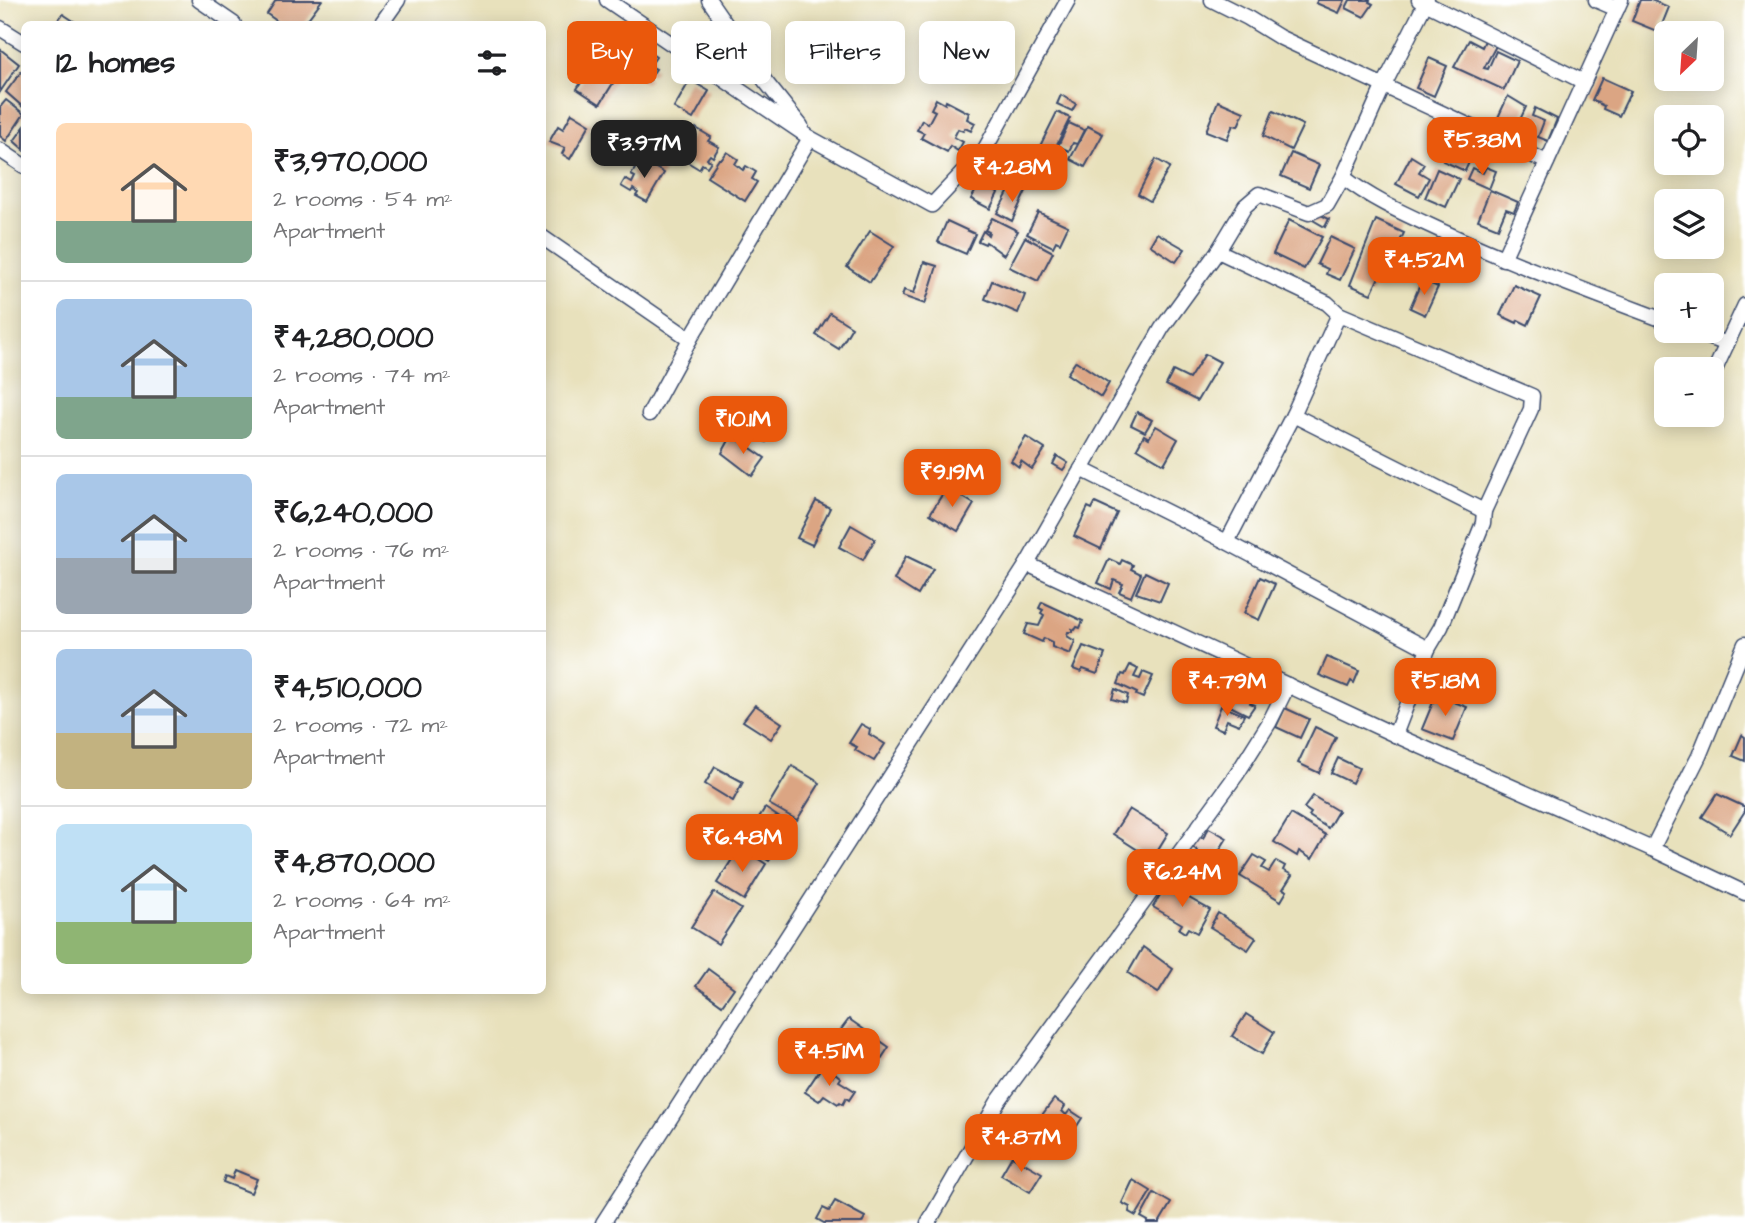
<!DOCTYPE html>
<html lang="en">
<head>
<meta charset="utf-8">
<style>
  body { margin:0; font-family:"Architects Daughter",sans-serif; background:#f6f6f6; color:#202124; height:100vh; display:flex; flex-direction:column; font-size:26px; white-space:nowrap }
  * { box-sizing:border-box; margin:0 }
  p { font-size:23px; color:#757577 }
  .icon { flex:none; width:38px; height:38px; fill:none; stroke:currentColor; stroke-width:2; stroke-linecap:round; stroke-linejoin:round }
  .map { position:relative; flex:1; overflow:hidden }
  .panel { position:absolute; left:21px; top:21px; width:525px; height:973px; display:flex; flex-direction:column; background:#fff; border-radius:10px; box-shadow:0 4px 18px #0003 }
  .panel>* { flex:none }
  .top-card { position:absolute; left:567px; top:21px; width:665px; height:63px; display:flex; gap:14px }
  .needle { width:46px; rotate:205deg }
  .fabs { position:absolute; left:1654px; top:21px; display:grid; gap:14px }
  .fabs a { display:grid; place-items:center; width:70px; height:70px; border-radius:10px; background:#fff; box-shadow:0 4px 18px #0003; font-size:35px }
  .price { position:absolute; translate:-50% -60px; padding:0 16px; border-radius:14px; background:#ea580c; color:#fff; font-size:23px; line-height:46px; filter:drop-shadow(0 2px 4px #0008) }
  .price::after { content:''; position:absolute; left:50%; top:42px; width:21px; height:16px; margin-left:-10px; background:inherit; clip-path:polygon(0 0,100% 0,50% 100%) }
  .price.active { background:#222; color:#fff }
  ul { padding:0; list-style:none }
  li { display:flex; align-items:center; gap:21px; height:175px; padding:0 35px }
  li+li { border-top:2px solid #e0e0e0 }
  li span { display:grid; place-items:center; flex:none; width:196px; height:140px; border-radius:10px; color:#555 }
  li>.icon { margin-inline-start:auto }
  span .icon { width:84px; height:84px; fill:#fffc; stroke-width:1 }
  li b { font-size:30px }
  h2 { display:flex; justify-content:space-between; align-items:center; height:84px; padding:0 35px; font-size:30px }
  .pill { padding:0 24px; border-radius:10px; background:#fff; box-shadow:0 4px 18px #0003; font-size:24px; line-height:63px }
  .pill.active { background:#ea580c; color:#fff }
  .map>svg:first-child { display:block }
  .building { fill:#dba583 }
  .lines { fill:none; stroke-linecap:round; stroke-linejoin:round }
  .minor-casing { stroke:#3a4a6c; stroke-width:17 }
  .minor { stroke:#fff; stroke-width:14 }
</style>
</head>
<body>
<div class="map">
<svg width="1745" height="1223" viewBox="0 0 1745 1223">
  <rect width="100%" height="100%" fill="#fff"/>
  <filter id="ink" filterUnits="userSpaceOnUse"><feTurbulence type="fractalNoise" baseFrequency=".0143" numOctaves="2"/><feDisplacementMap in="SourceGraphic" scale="14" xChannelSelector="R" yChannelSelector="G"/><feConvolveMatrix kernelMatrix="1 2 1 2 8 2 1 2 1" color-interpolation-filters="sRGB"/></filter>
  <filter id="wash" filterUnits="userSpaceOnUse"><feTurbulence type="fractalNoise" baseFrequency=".00686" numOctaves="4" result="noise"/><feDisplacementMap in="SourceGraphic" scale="28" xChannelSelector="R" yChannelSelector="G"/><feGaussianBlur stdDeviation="1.57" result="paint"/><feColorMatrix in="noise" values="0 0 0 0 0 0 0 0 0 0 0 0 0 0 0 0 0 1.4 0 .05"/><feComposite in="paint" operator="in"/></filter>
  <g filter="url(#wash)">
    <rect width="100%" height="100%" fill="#e8e1bc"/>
    <g id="blocks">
      <!-- building -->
      <g class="building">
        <path d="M276,0H322L304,24H281L267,14Z"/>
        <path d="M1318,0H1345L1339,13L1316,3Z"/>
        <path d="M1350,0H1370L1369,2L1373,4L1364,17L1346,8Z"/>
        <path d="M1640,0H1651L1669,7L1659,32L1632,21Z"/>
        <path d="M63,14L78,24H55Z"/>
        <path d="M1486,38L1497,44L1484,68L1488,69L1496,51L1517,61L1504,90L1454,67L1469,40L1482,47Z"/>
        <path d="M643,48L656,57L650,66L656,69L652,75L640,68L638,72L650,80L645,83L623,69L628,62L632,65Z"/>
        <path d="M0,49L19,64L0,92Z"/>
        <path d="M597,58L620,72L600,104L577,89Z"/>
        <path d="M1429,58L1447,66L1434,96L1416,88Z"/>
        <path d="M24,68V108L6,92Z"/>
        <path d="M1602,78L1631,91L1619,116L1603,109L1604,106L1592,100Z"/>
        <path d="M690,80L709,91L693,119L674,108Z"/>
        <path d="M1061,95L1076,104L1072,111L1057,104Z"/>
        <path d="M1508,96L1526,107L1513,135L1494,126Z"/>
        <path d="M936,99L945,104L946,101L969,113L967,119L975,123L971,131L965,128L963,131L958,129L954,137L963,142L958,151L950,146L947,152L921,138L924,133L917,130L922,120L928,124L935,111L931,109Z"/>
        <path d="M6,100L24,114L6,141L0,136V107Z"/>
        <path d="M1218,101L1244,112L1238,126L1233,125L1227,139L1206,131Z"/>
        <path d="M1535,108L1557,119L1548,141L1538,137L1544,121L1532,116Z"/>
        <path d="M1273,111L1303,125L1291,150L1263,136Z"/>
        <path d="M1057,112L1070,118L1049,160L1036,154Z"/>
        <path d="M572,113L590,124L570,159L562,154L565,148L549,142L558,126L563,129Z"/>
        <path d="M1069,123L1084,130L1077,144L1073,143L1069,151L1058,146Z"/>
        <path d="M1522,124L1531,128L1524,143L1515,139Z"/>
        <path d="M1088,126L1103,134L1085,167L1070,159Z"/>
        <path d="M24,127V150L14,141Z"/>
        <path d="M696,128L711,137L708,141L719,147L713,157L710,155L707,159L711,161L707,167L702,164L699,169L679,157Z"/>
        <path d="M1459,137L1477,145L1465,171L1443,161L1449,146H1455Z"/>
        <path d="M727,152L738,159L735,164L743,170L746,166L756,172L752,179L757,182L745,201L707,177L719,159H722Z"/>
        <path d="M1291,153L1319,165L1309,188L1281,176Z"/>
        <path d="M1411,156L1424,164L1419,172L1429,178L1419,196L1396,184Z"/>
        <path d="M641,159L664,173L647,202L636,196L638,193L633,189L631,192L621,186L625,179L632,183L635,177L631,175Z"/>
        <path d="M1156,159L1170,167L1150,201L1138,194Z"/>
        <path d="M1486,167L1496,171L1489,189L1467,179L1472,168L1483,173Z"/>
        <path d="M1437,169L1459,179L1446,207L1425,198Z"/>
        <path d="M980,183L998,193L990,209L971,199Z"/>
        <path d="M1019,188L1026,191L1012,221L997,213L1010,189L1016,192Z"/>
        <path d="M1490,190L1518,202L1514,212L1506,209L1498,228L1478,220Z"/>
        <path d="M1038,212L1068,226L1060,243L1056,241L1053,247L1027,234Z"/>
        <path d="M1315,212L1329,219L1325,227L1311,219Z"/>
        <path d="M992,218L1018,231L1004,255L986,242L985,244L978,241L983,231L988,235L989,232L985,230Z"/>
        <path d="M1289,220L1322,237L1304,269L1273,254Z"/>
        <path d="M1376,220L1404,233L1389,264L1373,257L1385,264L1371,294L1350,285Z"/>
        <path d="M947,221L975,234L966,254L938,242Z"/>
        <path d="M870,231L894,246L870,282L847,267Z"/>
        <path d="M1157,233L1185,249L1176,262L1150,245Z"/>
        <path d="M1025,237L1053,252L1038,281L1009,267Z"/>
        <path d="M1330,237L1355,249L1340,280L1326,274L1328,269L1317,264Z"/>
        <path d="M924,262L937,266L925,304L902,296L904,290L914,293Z"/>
        <path d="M1422,280L1438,287L1425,315L1410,308Z"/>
        <path d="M992,281L1025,295L1018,313L985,299Z"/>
        <path d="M1514,285L1541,297L1528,325L1518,320L1517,323L1500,315Z"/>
        <path d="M830,313L852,327L839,349L816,335Z"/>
        <path d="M1205,354L1220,362L1197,401L1166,385L1173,371L1189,379Z"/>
        <path d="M1076,361L1109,383L1101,397L1067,374Z"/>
        <path d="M748,405L778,422L766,442L750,433L747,438L737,432L740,428L732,423L738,413L744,412Z"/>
        <path d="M1137,412L1152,420L1145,432L1131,425Z"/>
        <path d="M1156,426L1178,439L1164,464L1137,448L1144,435L1149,438Z"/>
        <path d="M732,435L765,458L752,476L722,453Z"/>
        <path d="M1026,437L1045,449L1032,469L1021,461L1019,467L1011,461Z"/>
        <path d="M1057,456L1068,463L1063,470L1053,464Z"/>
        <path d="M947,487L974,504L958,531L930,514Z"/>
        <path d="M816,501L830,508L812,545L797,538Z"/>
        <path d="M1095,503L1117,513L1101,549L1074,536L1088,507L1092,509Z"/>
        <path d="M851,525L875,539L863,560L839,547Z"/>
        <path d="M906,556L933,569L918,595L894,580Z"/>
        <path d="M1109,559L1120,564L1122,560L1133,565L1131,569L1141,574L1131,597L1119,592L1123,584L1114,580L1111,589L1098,583Z"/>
        <path d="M1145,572L1168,583L1160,601L1136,593Z"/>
        <path d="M1260,577L1275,584L1259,620L1244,613Z"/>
        <path d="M1042,602L1083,621L1080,628L1077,627L1075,630L1072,629V632H1068L1067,636L1075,641L1070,654L1052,647V642L1044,638L1042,642L1024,634L1028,624L1039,626L1044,615L1041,613L1043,610L1039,608Z"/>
        <path d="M1083,646L1105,654L1097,674L1083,669L1081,672L1073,669Z"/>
        <path d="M1327,657L1359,671L1354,683L1351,681L1348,687L1319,675Z"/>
        <path d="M1130,665L1138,669L1134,677L1140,679L1143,672L1153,676L1143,698L1136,695L1137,693L1118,684L1122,674L1125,675Z"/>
        <path d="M1234,686L1247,692L1249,688L1255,691L1250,703L1255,705L1248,715L1226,704Z"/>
        <path d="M1115,689L1128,695L1126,703L1112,699Z"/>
        <path d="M1436,695L1467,707L1453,741L1422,729Z"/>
        <path d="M755,705L782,723L771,739L743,721Z"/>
        <path d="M1221,706L1244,715L1239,725L1227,720L1223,730L1213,726Z"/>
        <path d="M1285,708L1309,719L1300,738L1276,727Z"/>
        <path d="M861,724L870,729L869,734L885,744L874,761L855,750L857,747L849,743Z"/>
        <path d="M1315,727L1336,737L1319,773L1298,763Z"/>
        <path d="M1742,735L1745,737V761L1733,756Z"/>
        <path d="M1338,758L1359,768L1352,783L1331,773Z"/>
        <path d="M792,766L820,783L797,820L769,804Z"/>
        <path d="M715,767L743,782L733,801L705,784Z"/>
        <path d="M1717,794L1745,807V811L1730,834L1702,817Z"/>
        <path d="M1313,796L1338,811L1328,828L1309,816L1311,813L1304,808Z"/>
        <path d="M765,808L792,826L769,861L742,844Z"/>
        <path d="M1129,809L1168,833L1152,859L1113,834Z"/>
        <path d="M1291,814L1326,835L1312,859L1299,851L1297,856L1274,842Z"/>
        <path d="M1209,828L1227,838L1212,862L1196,852L1197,850L1192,847L1199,836L1203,838Z"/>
        <path d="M740,847L766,864L744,900L717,883Z"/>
        <path d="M1254,855L1266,862L1262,868L1269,872L1276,861L1285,866L1283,870L1292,875L1283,889L1287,891L1281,901L1240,876Z"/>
        <path d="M1166,885L1210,910L1197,933L1188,928L1185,933L1179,929L1182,924L1153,907Z"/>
        <path d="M714,892L741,909L718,944L691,927Z"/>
        <path d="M1218,913L1256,938L1248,950L1210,927Z"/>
        <path d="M1143,947L1173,969L1158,993L1128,973Z"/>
        <path d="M708,969L734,988L722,1005L696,986Z"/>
        <path d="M1246,1014L1274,1032L1262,1054L1232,1036Z"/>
        <path d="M849,1019L889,1047L881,1059L840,1031Z"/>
        <path d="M821,1068L833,1076L835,1073L841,1078L839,1081L855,1091L849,1100L846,1098L843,1104L840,1102L838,1104L824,1095L819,1101L805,1092Z"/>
        <path d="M1054,1099L1065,1106L1062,1111L1066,1115L1070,1110L1082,1118L1077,1126L1065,1119L1058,1131L1039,1119Z"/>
        <path d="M1012,1156L1042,1173L1030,1192L1001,1175Z"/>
        <path d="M235,1170L257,1179L251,1193L223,1182L225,1176L232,1179Z"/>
        <path d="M1133,1180L1151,1191L1136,1216L1129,1212L1130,1207L1122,1203Z"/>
        <path d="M1154,1193L1171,1203L1159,1223H1147L1148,1221L1141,1217Z"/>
        <path d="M835,1201L865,1217L862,1223H824L817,1219L823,1208L829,1211Z"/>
      </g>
    </g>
  </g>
  <g filter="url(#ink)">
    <use href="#blocks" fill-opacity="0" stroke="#3a4a6c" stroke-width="2"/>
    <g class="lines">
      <!-- minor casing -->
      <g class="minor-casing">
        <g id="minor">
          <path d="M199,0L234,24"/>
          <path d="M607,0L810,138L932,205L985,149L1068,0"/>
          <path d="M709,0L765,81L801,126"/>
          <path d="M1212,0L1248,18L1279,37L1547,162"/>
          <path d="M1419,0L1584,82"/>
          <path d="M1596,0L1617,9"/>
          <path d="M381,24L398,0"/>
          <path d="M0,28L24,43"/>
          <path d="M0,150L24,166"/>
          <path d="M1343,177C1375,202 1410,216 1446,233C1518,266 1592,293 1666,321"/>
          <path d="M542,237L690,339"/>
          <path d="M1218,251L1327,303L1339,314L1532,396L1531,409L1484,511L1483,523L1441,627L1428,649L1395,735"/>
          <path d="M1503,259L1621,0"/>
          <path d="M1693,331L1727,344"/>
          <path d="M1712,376L1745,305"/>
          <path d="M649,414L690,339L810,138"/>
          <path d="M1293,415L1484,511"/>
          <path d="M1081,469L1227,542L1428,649"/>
          <path d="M1227,542L1293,415L1339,314"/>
          <path d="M1027,564L1395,735L1652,849L1745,893"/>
          <path d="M1652,849L1699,756L1745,644"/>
          <path d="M603,1223L1027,564L1162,328L1218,251L1245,206L1259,194L1309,213L1327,205L1343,177L1383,87L1427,0"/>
          <path d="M928,1223L997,1103L1237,774L1269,723L1288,685"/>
        </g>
      </g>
      <!-- minor -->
      <use href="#minor" class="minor"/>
    </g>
  </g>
</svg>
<div class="fabs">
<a><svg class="needle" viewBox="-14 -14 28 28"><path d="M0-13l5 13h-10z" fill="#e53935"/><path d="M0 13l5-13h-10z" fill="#757577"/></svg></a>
<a><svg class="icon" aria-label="locate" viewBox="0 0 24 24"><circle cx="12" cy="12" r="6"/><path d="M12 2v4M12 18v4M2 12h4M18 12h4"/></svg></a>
<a><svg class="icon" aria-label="layers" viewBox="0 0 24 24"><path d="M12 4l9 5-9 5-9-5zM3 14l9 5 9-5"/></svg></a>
<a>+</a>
<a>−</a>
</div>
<b class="price" style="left:1482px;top:177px">₹5.38M</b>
<b class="price active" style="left:644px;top:180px">₹3.97M</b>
<b class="price" style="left:1012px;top:204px">₹4.28M</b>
<b class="price" style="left:1424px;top:297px">₹4.52M</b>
<b class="price" style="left:743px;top:456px">₹10.1M</b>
<b class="price" style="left:952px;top:509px">₹9.19M</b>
<b class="price" style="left:1227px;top:718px">₹4.79M</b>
<b class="price" style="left:1445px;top:718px">₹5.18M</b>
<b class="price" style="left:742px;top:874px">₹6.48M</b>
<b class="price" style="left:1182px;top:909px">₹6.24M</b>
<b class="price" style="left:829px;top:1088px">₹4.51M</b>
<b class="price" style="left:1021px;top:1174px">₹4.87M</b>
<div class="top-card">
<a class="pill active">Buy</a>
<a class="pill">Rent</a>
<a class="pill">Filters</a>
<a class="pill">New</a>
</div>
<section class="panel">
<h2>12 homes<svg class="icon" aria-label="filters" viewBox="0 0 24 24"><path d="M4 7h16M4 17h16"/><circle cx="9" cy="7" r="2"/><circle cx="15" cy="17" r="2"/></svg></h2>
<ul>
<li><span style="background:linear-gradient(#ffd9b3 70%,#7fa58c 0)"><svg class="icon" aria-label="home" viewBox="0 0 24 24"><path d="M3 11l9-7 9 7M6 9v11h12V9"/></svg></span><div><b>₹3,970,000</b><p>2 rooms · 54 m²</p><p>Apartment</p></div></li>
<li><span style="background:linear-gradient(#a9c7e8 70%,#7fa58c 0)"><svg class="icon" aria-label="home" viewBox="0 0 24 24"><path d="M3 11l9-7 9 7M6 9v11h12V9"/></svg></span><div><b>₹4,280,000</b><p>2 rooms · 74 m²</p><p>Apartment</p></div></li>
<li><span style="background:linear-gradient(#a9c7e8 60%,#9aa5b1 0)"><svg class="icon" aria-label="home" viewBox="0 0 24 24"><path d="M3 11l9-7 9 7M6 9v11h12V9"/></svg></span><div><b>₹6,240,000</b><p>2 rooms · 76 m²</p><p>Apartment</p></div></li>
<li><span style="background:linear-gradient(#a9c7e8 60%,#c2b280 0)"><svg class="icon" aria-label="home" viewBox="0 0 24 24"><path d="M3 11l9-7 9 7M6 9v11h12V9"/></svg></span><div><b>₹4,510,000</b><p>2 rooms · 72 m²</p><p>Apartment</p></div></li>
<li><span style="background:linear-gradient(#bfe0f5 70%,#8fb573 0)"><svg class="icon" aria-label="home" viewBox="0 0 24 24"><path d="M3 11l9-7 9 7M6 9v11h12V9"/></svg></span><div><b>₹4,870,000</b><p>2 rooms · 64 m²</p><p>Apartment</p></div></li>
</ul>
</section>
</div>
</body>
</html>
